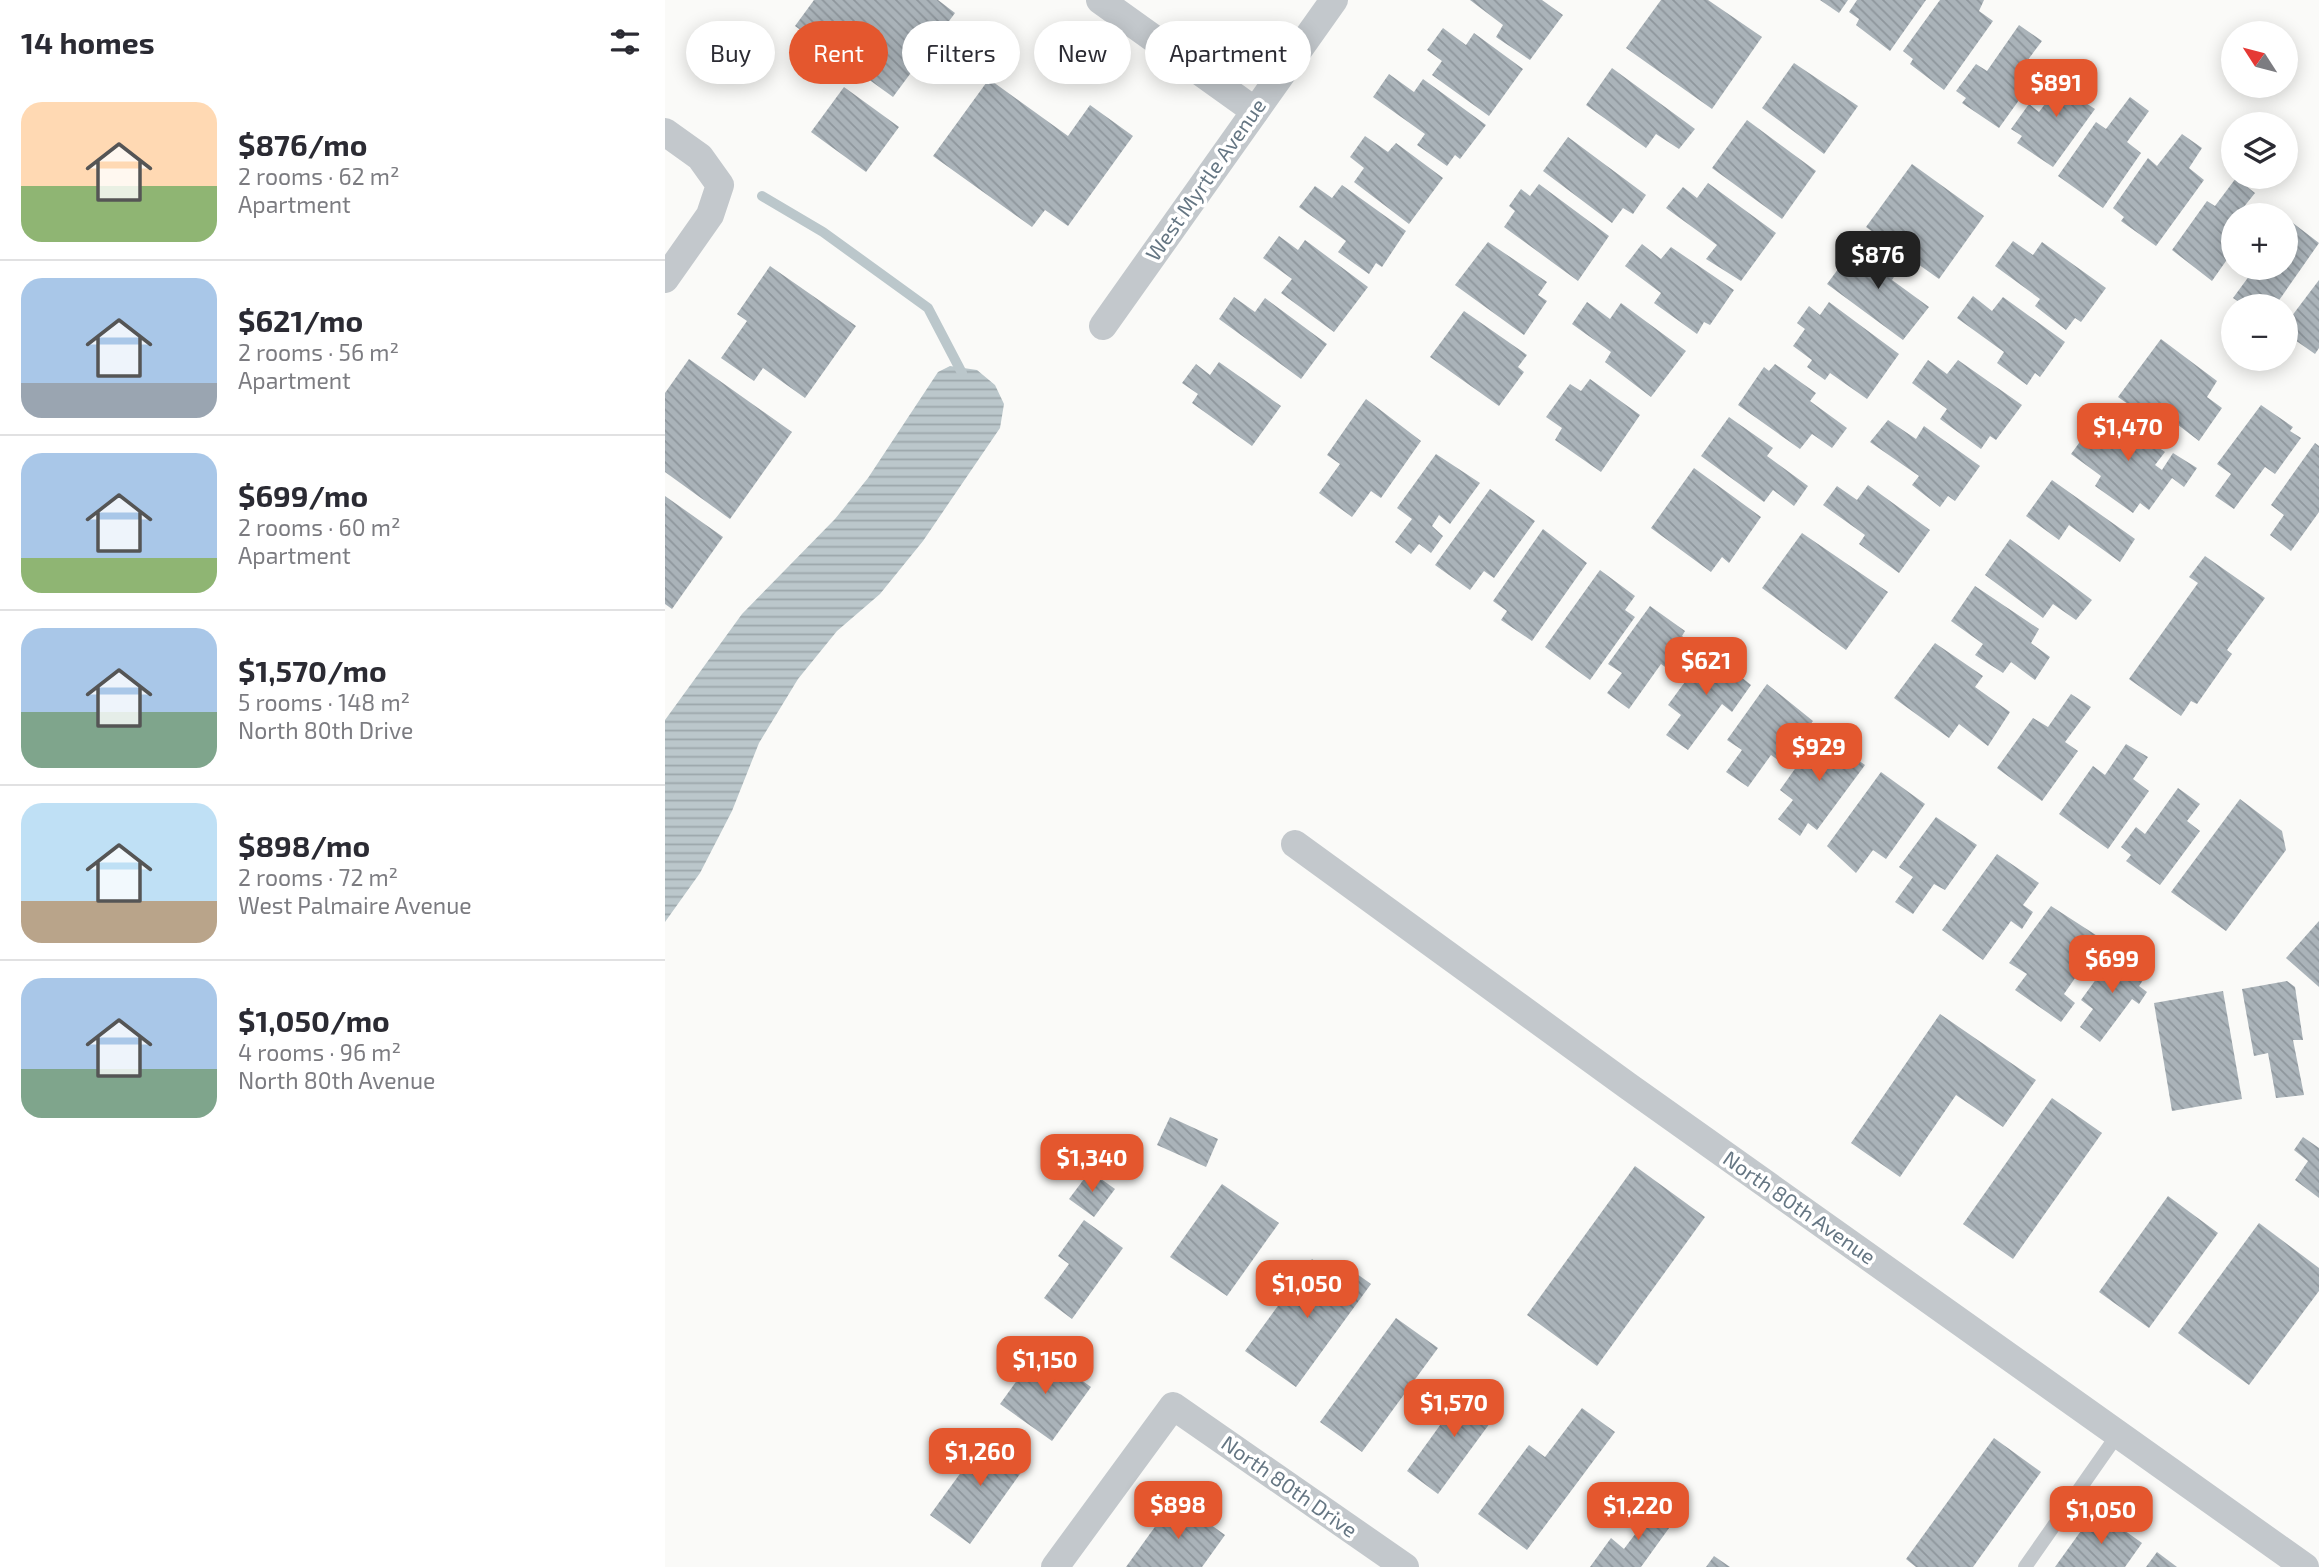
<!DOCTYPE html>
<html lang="en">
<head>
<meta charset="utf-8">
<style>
  body { margin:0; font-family:"Exo 2",sans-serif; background:#f7f7f7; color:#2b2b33; height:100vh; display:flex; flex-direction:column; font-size:26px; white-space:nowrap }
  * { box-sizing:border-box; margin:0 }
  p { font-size:23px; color:#7c7c81 }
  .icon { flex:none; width:38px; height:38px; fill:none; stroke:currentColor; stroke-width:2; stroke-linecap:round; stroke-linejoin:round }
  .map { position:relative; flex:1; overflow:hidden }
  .sheet { display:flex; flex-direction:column; background:#fff; width:665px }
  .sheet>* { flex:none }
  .top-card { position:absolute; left:21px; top:21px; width:665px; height:63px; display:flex; gap:14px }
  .needle { width:46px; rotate:306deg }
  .buttons { position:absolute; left:1556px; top:21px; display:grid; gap:14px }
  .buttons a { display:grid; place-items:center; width:77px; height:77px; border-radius:50%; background:#fff; box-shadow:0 4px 18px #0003; font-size:35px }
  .price { position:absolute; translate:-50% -60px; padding:0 16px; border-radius:14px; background:#e4572e; color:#fff; font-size:23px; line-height:46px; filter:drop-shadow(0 2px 4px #0008) }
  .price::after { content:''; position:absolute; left:50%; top:42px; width:21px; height:16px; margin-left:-10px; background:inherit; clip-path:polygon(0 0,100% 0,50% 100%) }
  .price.on { background:#222; color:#fff }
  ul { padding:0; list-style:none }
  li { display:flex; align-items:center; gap:21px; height:175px; padding:0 21px }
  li+li { border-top:2px solid #e1e1e2 }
  li span { display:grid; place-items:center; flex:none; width:196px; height:140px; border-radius:21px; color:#555 }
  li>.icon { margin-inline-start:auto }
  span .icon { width:84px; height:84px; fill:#fffc; stroke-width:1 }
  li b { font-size:30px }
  h2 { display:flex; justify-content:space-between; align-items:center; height:84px; padding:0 21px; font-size:30px }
  .tag { padding:0 24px; border-radius:32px; background:#fff; box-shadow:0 4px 18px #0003; font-size:24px; line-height:63px }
  .tag.on { background:#e4572e; color:#fff }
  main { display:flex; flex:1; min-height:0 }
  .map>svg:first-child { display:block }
  .water { fill:url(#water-rules) }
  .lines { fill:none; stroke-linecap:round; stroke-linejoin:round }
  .stream { stroke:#bbc7cb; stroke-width:10 }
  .building { fill:url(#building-back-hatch) }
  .service { stroke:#c3c8cc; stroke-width:14 }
  .minor { stroke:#c3c8cc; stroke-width:28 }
  .labels { text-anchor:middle; stroke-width:7; stroke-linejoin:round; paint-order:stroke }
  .street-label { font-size:21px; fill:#657683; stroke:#fff }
</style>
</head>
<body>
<main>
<section class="sheet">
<h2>14 homes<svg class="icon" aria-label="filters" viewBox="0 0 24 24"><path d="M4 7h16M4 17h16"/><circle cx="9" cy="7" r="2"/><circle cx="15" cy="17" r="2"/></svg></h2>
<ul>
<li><span style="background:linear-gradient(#ffd9b3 60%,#8fb573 0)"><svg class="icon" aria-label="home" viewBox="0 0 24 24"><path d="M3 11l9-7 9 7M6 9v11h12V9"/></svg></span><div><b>$876/mo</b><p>2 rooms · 62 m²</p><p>Apartment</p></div></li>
<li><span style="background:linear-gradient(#a9c7e8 75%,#9aa5b1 0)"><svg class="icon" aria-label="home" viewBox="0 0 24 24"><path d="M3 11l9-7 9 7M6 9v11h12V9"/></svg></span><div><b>$621/mo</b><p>2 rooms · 56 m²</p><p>Apartment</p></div></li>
<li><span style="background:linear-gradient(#a9c7e8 75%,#8fb573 0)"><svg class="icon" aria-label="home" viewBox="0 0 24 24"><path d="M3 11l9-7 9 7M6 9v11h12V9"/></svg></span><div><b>$699/mo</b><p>2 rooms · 60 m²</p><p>Apartment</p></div></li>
<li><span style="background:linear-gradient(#a9c7e8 60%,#7fa58c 0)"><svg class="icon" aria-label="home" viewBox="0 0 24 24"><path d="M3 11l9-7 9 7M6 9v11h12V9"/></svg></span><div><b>$1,570/mo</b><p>5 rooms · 148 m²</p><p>North 80th Drive</p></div></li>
<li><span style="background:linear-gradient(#bfe0f5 70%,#b9a48a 0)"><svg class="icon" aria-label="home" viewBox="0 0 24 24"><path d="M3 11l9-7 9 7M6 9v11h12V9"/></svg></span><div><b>$898/mo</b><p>2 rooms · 72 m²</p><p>West Palmaire Avenue</p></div></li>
<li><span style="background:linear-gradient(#a9c7e8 65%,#7fa58c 0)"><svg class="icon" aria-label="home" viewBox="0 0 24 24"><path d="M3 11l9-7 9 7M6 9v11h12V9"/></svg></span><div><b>$1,050/mo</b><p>4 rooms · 96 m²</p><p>North 80th Avenue</p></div></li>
</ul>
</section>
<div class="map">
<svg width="1654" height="1567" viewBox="0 0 1654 1567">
  <defs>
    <pattern id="water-rules" width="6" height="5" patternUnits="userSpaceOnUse" patternTransform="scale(1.75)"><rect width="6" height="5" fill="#bbc7cb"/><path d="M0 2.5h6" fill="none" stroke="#9ca6aa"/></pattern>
    <pattern id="building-back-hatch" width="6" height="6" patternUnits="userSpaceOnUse" patternTransform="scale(1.75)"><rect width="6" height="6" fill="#aab3b9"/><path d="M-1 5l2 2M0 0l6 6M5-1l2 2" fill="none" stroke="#8e969c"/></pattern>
  </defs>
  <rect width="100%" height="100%" fill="#fafaf8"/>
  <!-- water -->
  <path class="water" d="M285,366L312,370L330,385L339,404L335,428L258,541L215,594L172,631L133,679L94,743L67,811L35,873L0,922V720L77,614L170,519L203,478L273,372Z"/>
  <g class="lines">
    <!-- stream -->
    <path class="stream" d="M97,196L158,232L263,308L297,373"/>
  </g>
  <!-- building -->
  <g class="building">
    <path d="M149,0H273L290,13L228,97L130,26Z"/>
    <path d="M805,0H877L898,15L865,60L831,37L838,25Z"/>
    <path d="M996,0H1043L1097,37L1047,109L961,48Z"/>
    <path d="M1155,0H1183L1174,13Z"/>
    <path d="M1192,0H1261L1225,51L1191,25L1194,19L1184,12Z"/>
    <path d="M1275,0H1319L1314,11L1328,21L1279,90L1245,64L1248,59L1238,51Z"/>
    <path d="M1354,25L1377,41L1362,61L1375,71L1334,128L1297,103L1301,98L1291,91L1311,64L1322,71Z"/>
    <path d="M778,28L801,45L809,33L858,69L824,116L767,75L777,61L762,50Z"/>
    <path d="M1129,63L1193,106L1159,154L1097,108Z"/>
    <path d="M1408,67L1429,82L1416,100L1430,109L1388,167L1352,143L1357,136L1346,129L1364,104L1374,112Z"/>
    <path d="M947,68L1030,129L1014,149L991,134L981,148L921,105Z"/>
    <path d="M724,74L749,92L758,79L821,125L795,159L790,155L782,166L752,145L760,134L708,97Z"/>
    <path d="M324,79L403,136L425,105L468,136L403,226L380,210L367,227L268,156Z"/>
    <path d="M179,87L234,127L201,172L146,132Z"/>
    <path d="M1465,97L1484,111L1462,142L1476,153L1438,208L1393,176L1431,122L1441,129Z"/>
    <path d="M1082,120L1151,171L1117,219L1047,168Z"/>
    <path d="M1517,134L1537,148L1524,168L1539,180L1491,246L1456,221L1459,217L1448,208L1483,158L1492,166Z"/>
    <path d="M700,136L723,152L731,143L778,178L744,224L689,182L699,168L685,157Z"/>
    <path d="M903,137L981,195L968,214L958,208L947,223L878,171Z"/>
    <path d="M1247,164L1319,216L1274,279L1201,227Z"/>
    <path d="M1571,178L1590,193L1578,208L1588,215H1568V251L1547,281L1507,250L1542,201L1550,206Z"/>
    <path d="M1043,183L1111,233L1076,281L1041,259L1052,245L1001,208L1018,187L1032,198Z"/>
    <path d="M874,184L944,236L913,281L839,227L850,211L844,206L856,189L865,196Z"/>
    <path d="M677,185L741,231L717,267L711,263L704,274L673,252L681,241L634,207L650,186L667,198Z"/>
    <path d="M1624,220L1654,243L1610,306H1580L1568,298L1590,268H1620V224Z"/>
    <path d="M614,236L633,250L640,240L703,287L669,332L616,293L627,279L598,258Z"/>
    <path d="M1194,241L1234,269L1227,280L1264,307L1238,340L1162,284Z"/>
    <path d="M1348,241L1368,255L1377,242L1441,288L1416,322L1410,318L1401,330L1370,306L1375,299L1330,266Z"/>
    <path d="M823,242L882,282L873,295L882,301L859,335L790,285Z"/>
    <path d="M977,244L996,259L1006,247L1069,290L1045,325L1039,322L1032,334L989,303L996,293L960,266Z"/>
    <path d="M105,266L191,326L140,398L98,368L89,381L56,358L82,321L72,314Z"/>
    <path d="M1654,280V348L1650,354L1620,333V325Z"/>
    <path d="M1308,296L1327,311L1338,297L1400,342L1375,377L1370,373L1362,385L1332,363L1339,352L1292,318Z"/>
    <path d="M569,297L590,312L600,298L662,344L636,379L554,319Z"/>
    <path d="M922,302L945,319L956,303L1021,351L986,397L940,362L946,352L907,324Z"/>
    <path d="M1164,302L1234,354L1202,399L1165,373L1160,380L1142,367L1147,360L1128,346L1140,329L1132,323L1144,306L1155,315Z"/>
    <path d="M799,311L862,355L853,367L859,372L834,406L765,357Z"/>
    <path d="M1496,339L1552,381L1542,397L1557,408L1534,441L1508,421L1501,431L1453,397Z"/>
    <path d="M24,359L127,432L65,519L0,472V393Z"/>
    <path d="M1263,360L1282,374L1293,360L1357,405L1331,440L1325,436L1316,449L1275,419L1282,409L1247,383Z"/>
    <path d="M554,362L616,406L587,446L527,403L533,394L517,383L531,364L545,375Z"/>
    <path d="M1110,364L1151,393L1145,401L1182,428L1167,448L1147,434L1135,449L1073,405L1099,367L1104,371Z"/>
    <path d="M925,379L975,415L936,472L890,440L897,428L881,417L905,384L916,391Z"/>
    <path d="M701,399L756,441L716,498L706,491L687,517L654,493L675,464L662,455Z"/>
    <path d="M1596,405L1628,427L1625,431L1636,438L1610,474L1600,467L1569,509L1550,496L1566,474L1552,464Z"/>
    <path d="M1439,409L1500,452L1490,465L1497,470L1508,453L1532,468L1519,487L1507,478L1484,510L1475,503L1468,513L1430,486L1436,476L1406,454Z"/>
    <path d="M1064,417L1108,448L1102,456L1143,486L1129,506L1108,490L1099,502L1036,456Z"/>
    <path d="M1223,420L1251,439L1259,426L1315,466L1290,501L1283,496L1275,507L1247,485L1254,476L1205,442Z"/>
    <path d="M1650,443L1654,446V512L1626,551L1605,535L1619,515L1606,505Z"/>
    <path d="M771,454L815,483L785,524L774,515L767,526L778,536L766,553L754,544L746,554L730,542L747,519L732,508Z"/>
    <path d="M1029,468L1096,517L1064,563L1057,557L1046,572L986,528Z"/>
    <path d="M1387,480L1470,539L1455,562L1404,525L1394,540L1361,516Z"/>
    <path d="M1203,485L1265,530L1234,573L1194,544L1200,535L1158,505L1172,486L1192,500Z"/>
    <path d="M825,489L870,521L829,578L819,571L805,590L770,565Z"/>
    <path d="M0,496L58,537L7,609L0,604Z"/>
    <path d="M878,529L922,563L867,641L836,620L842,611L828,601Z"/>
    <path d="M1137,533L1223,592L1181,650L1097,588Z"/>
    <path d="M1345,539L1427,600L1411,620L1388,604L1378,618L1320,575Z"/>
    <path d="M1540,556L1600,598L1562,650L1567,654L1532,704L1526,701L1516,716L1464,679L1533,583L1524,577Z"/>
    <path d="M935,570L970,596L960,610L970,617L925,680L880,647Z"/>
    <path d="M1310,586L1374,629L1366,643L1385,657L1370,680L1346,662L1338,673L1310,655L1318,644L1286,621Z"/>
    <path d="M985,606L1020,631L1017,636L1027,644L1007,672L996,664L964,709L942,693L957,673L943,664Z"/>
    <path d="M1270,643L1318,676L1310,687L1345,712L1323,746L1294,724L1284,738L1229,698Z"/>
    <path d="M1044,649L1079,673L1076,677L1086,685L1067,712L1057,704L1023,750L1001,735L1016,715L1003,705Z"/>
    <path d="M1102,684L1148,721L1117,763L1106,755L1083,787L1061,772L1077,750L1062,740Z"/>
    <path d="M1406,694L1426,707L1400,742L1413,751L1377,801L1332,768L1368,718L1383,727Z"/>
    <path d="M1156,732L1193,754L1190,758L1200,765L1152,830L1143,823L1135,836L1113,819L1128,800L1115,790Z"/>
    <path d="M1461,744L1483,757L1468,779L1484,791L1443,849L1394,814L1428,766L1440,775Z"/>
    <path d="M1216,772L1260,804L1221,859L1208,850L1191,873L1162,846Z"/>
    <path d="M1513,788L1535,804L1522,821L1535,831L1495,885L1461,861L1466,855L1456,847L1471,827L1480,834Z"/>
    <path d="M1575,799L1617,831L1621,850L1561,931L1506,892Z"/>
    <path d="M1271,817L1312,845L1280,890L1269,884L1248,914L1230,902L1248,877L1234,867Z"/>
    <path d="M1332,854L1374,883L1358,905L1368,912L1357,929L1346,921L1318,960L1277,930Z"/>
    <path d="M1386,906L1437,939L1399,994L1410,1003L1396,1022L1350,990L1362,974L1344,963Z"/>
    <path d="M1654,921V987L1621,958Z"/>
    <path d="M1450,953L1483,973L1474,986L1482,992L1474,1004L1467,999L1435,1042L1415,1027L1428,1009L1416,1000Z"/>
    <path d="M1622,981L1630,987L1638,1040H1628L1639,1095L1611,1098L1603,1053L1589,1056L1577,989Z"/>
    <path d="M1558,991L1577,1099L1507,1111L1489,1003Z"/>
    <path d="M1275,1014L1371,1080L1338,1127L1291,1095L1235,1177L1186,1143Z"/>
    <path d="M1387,1098L1437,1133L1348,1259L1298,1224Z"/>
    <path d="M505,1117L553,1139L541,1167L492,1145Z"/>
    <path d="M1638,1137L1654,1148V1198L1630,1180L1643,1161L1629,1150Z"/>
    <path d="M970,1166L1040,1217L932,1366L862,1315Z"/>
    <path d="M425,1171L450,1189L429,1217L404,1199Z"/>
    <path d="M557,1184L614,1223L562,1296L505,1257Z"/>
    <path d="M1503,1196L1553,1233L1484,1328L1434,1292Z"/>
    <path d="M419,1220L458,1248L407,1319L379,1298L404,1264L393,1256Z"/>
    <path d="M1594,1223L1654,1268V1291L1584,1385L1513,1333Z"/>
    <path d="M647,1259L665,1273L674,1261L706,1284L631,1387L580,1351Z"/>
    <path d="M731,1318L773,1348L697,1452L655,1422Z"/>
    <path d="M374,1350L426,1387L387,1441L335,1404Z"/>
    <path d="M804,1385L836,1408L773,1494L742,1471Z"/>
    <path d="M917,1408L950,1432L862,1550L813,1514L864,1445L880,1457Z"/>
    <path d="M326,1431L365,1460L305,1544L265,1515Z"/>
    <path d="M1329,1438L1376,1472L1308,1567H1251L1241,1559Z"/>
    <path d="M510,1499L560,1535L537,1567H461Z"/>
    <path d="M994,1502L1012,1517L976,1567H925L946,1538L959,1549Z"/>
    <path d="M1431,1510L1477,1543L1460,1567H1390Z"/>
    <path d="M1492,1552L1512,1567H1481Z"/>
    <path d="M1049,1556L1065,1567H1041Z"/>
  </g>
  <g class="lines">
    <!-- service -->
    <path class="service" d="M1360,1567L1453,1434"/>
    <!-- minor -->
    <g class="minor">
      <path d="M435,0L590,111"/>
      <path d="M0,132L35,157L55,185L45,215L0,279"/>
      <path d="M438,326L669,0"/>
      <path d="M630,844L963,1086L1640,1567"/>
      <path d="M390,1567L508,1406L740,1567"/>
    </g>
  </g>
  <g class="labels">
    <!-- street labels -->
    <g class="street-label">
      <text transform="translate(541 180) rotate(-55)" y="7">West Myrtle Avenue</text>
      <text transform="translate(1134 1208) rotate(35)" y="7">North 80th Avenue</text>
      <text transform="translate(624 1487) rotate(35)" y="7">North 80th Drive</text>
    </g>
  </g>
</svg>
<div class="buttons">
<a><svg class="needle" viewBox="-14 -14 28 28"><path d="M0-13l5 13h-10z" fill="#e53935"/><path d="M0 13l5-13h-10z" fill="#7c7c81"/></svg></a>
<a><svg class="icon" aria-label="layers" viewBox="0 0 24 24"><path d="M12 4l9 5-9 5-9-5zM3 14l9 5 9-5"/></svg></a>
<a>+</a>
<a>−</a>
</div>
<b class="price" style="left:1391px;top:119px">$891</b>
<b class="price on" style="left:1213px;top:291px">$876</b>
<b class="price" style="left:1463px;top:463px">$1,470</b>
<b class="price" style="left:1041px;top:697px">$621</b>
<b class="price" style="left:1154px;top:783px">$929</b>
<b class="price" style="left:1447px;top:995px">$699</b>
<b class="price" style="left:427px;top:1194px">$1,340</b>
<b class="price" style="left:642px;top:1320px">$1,050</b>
<b class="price" style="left:380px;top:1396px">$1,150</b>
<b class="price" style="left:789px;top:1439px">$1,570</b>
<b class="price" style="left:315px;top:1488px">$1,260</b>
<b class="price" style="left:513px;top:1541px">$898</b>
<b class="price" style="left:973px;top:1542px">$1,220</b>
<b class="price" style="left:1436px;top:1546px">$1,050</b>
<div class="top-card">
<a class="tag">Buy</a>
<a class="tag on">Rent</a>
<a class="tag">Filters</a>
<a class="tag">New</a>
<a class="tag">Apartment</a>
</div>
</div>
</main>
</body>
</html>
